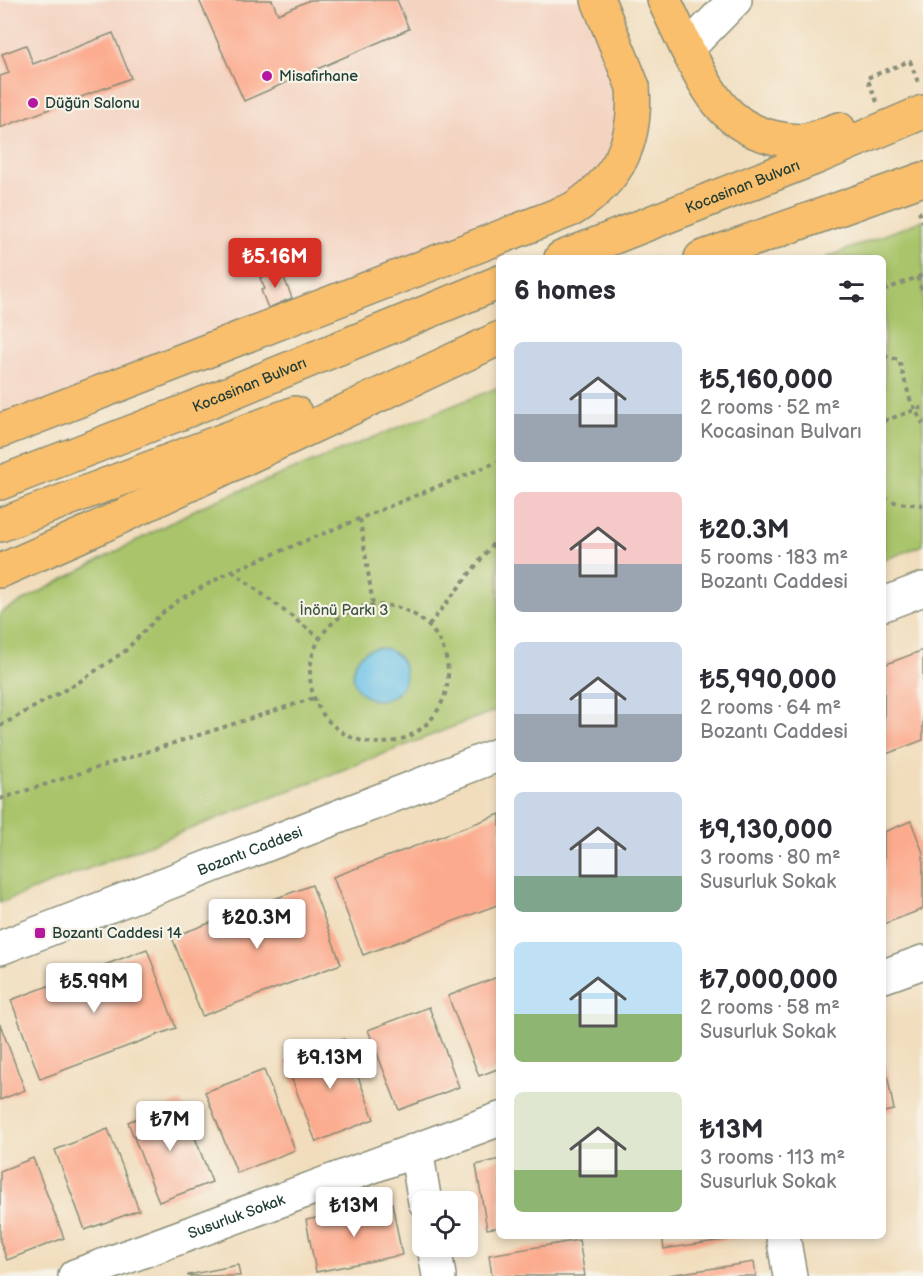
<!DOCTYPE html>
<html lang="en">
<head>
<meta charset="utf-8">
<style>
  body { margin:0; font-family:"Balsamiq Sans",sans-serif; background:#f7f7f7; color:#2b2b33; height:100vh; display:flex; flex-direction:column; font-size:22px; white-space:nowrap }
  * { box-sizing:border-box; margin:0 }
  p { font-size:20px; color:#7c7c81 }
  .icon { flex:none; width:33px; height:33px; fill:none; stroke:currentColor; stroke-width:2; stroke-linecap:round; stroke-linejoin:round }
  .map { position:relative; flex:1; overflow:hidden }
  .details { position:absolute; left:496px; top:255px; width:390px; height:984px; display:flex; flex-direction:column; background:#fff; border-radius:9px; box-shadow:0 3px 9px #0003 }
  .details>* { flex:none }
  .fabs { position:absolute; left:412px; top:1191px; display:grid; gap:12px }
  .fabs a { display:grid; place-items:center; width:66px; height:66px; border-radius:9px; background:#fff; box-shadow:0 3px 9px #0003; font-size:30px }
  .price { position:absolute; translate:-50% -51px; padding:0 14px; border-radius:6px; background:#fff; color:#222; font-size:20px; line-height:39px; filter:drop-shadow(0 2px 3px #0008) }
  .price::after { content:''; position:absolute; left:50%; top:36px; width:18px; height:14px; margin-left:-9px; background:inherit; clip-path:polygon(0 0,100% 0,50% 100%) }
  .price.on { background:#d93025; color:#fff }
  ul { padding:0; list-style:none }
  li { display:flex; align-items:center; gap:18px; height:150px; padding:0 18px }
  li span { display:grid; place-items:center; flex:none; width:168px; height:120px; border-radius:9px; color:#555 }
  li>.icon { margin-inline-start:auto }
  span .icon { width:72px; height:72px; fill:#fffc; stroke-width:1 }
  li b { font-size:26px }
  h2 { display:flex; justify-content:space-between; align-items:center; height:72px; padding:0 18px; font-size:26px }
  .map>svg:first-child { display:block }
  .built { fill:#f4d3c1 }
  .green { fill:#a9c46b; stroke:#648050; stroke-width:1.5 }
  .water { fill:#6cc2e8; stroke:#46808e; stroke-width:1.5 }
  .building { fill:#fcaa8d }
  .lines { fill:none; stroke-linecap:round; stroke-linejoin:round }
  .minor-casing { stroke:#888d78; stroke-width:36 }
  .major-casing { stroke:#888d78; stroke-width:36 }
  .highway-casing { stroke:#888d78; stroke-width:36 }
  .path { stroke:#888d78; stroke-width:4; stroke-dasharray:4.5 4.5; stroke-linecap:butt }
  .minor { stroke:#fff; stroke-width:33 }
  .major { stroke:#f9bf6d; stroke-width:33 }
  .highway { stroke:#f9bf6d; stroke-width:33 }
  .poi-dot { fill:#b5179e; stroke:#f7f3e8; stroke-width:2 }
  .labels { text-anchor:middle; stroke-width:4.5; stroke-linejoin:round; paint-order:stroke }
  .poi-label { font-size:15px; fill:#1f3d34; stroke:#f7f3e8; text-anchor:start }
  .street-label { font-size:15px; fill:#1f3d34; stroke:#f7f3e8 }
  .park-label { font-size:15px; fill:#3b583f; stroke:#f7f3e8 }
</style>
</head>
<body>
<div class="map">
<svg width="923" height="1276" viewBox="0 0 923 1276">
  <rect width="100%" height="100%" fill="#f7f3e8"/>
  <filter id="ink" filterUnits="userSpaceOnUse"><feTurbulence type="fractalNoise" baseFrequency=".0167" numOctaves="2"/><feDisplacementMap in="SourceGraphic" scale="12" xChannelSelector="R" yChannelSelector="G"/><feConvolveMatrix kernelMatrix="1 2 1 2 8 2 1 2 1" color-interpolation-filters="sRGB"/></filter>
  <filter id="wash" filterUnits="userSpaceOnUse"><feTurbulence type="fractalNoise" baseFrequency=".008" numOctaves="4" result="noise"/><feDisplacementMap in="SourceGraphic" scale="24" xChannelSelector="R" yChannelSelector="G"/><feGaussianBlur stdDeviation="1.35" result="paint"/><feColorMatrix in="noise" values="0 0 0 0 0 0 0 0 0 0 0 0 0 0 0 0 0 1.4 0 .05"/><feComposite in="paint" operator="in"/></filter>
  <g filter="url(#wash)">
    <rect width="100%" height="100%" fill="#f1ddbc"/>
    <!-- built -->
    <path class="built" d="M0,0H588L623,87L612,142L584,191L0,422Z"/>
    <!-- green -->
    <g class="green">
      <path d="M923,220V545L884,560V258H825Z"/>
      <path d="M499,387V709L0,903V613L200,507Z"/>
    </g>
    <!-- water -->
    <circle class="water" cx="379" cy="674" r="26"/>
    <g id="blocks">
      <!-- building -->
      <g class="building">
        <path d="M199,0H272L278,14L310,0H397L409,29L244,101Z"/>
        <path d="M113,33L131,78L0,128V76L9,73L2,54L26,45L33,64Z"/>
        <path d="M281,270L292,298L268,308L261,290L265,289L260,278Z"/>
        <path d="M923,650V740L884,755V665Z"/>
        <path d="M500,814V904L363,955L333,877Z"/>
        <path d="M911,821L923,853V909L884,924V832Z"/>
        <path d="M312,885L341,964L202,1016L172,937Z"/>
        <path d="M147,949L176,1028L40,1079L11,1000Z"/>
        <path d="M500,976V1068L479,1076L448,996Z"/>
        <path d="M429,1007L459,1087L399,1110L368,1030Z"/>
        <path d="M0,1024L25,1090L0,1100Z"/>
        <path d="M344,1039L374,1119L316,1142L285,1061Z"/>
        <path d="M884,1059L894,1110L884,1112Z"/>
        <path d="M264,1070L295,1150L237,1173L205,1092Z"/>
        <path d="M181,1101L212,1182L159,1202L128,1122Z"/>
        <path d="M108,1129L139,1210L85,1230L55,1150Z"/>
        <path d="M33,1158L64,1238L7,1260L0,1241V1171Z"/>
        <path d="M500,1159V1227L487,1229L476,1165Z"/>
        <path d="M392,1203L402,1255L316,1272L306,1220Z"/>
        <path d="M662,1236H743V1237L664,1249Z"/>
        <path d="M579,1240L585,1276H492L489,1255Z"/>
        <path d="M754,1262L756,1276H669V1275Z"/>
        <path d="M238,1265L240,1276H188V1275Z"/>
      </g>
    </g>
  </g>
  <g filter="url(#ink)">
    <use href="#blocks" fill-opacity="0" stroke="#888d78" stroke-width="1.5"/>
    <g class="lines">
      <!-- minor casing -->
      <g class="minor-casing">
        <g id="minor">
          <path d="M687,49L735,0"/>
          <path d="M884,604L923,589"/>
          <path id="s1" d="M0,948L500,754"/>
          <path d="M884,976L923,962"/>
          <path d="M416,1150L425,1202"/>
          <path d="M783,1236L790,1276"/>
          <path d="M434,1246L439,1276"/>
          <path id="s2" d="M75,1276L500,1119"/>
        </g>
      </g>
      <!-- major casing -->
      <g class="major-casing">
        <g id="major">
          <path d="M598,0L633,87"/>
          <path d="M664,0L687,49"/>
        </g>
      </g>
      <!-- highway casing -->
      <g class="highway-casing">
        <g id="highway">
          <path d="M687,49C708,90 725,128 776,138C786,140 798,142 808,140C819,137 829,132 839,129"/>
          <path id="s3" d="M561,258L815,158L923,112"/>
          <path d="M701,258L923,179"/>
          <path d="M0,431L573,209C619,179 637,142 633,87"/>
          <path id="s4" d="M0,483L181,413L500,282"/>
          <path d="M0,525L295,413"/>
          <path d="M0,571L95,529L500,338"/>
        </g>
      </g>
      <!-- path -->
      <g class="path">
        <path d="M877,102L867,78L910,61L919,85"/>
        <path d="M919,211L923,222"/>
        <path d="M917,277L923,292"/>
        <path d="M884,290L923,275"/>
        <path d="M884,356L899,360L910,399L923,424"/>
        <path d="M884,421L923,407"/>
        <path d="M884,498L897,503L923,505"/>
        <path d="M360,519L373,605"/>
        <path d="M232,571L320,638"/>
        <circle cx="379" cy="674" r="69"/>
        <path d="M429,625L500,535"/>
        <path d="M0,726L79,682L125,651L160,615L179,600L232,571L500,461"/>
        <path d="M0,799L314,698"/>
      </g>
      <!-- minor -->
      <use href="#minor" class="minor"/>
      <!-- major -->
      <use href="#major" class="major"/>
      <!-- highway -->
      <use href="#highway" class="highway"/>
    </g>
  </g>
  <!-- markers -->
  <g class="poi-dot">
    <circle cx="267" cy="76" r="6"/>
    <circle cx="33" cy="103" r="6"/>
    <rect x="34" y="927" width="12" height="12" rx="3"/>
  </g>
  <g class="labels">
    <!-- poi labels -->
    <g class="poi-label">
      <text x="279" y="81">Misafirhane</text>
      <text x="45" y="108">Düğün Salonu</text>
      <text x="52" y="938">Bozantı Caddesi 14</text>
    </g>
    <!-- street labels -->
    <g class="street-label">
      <text dy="5" stroke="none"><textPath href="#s3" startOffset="195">Kocasinan Bulvarı</textPath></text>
      <text dy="5" stroke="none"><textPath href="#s4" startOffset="268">Kocasinan Bulvarı</textPath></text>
      <text dy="5" stroke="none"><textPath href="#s1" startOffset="268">Bozantı Caddesi</textPath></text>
      <text dy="5" stroke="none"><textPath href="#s2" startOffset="172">Susurluk Sokak</textPath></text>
    </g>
    <!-- park labels -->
    <g class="park-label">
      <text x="344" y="615">İnönü Parkı 3</text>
    </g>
  </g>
</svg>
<div class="fabs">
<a><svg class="icon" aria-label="locate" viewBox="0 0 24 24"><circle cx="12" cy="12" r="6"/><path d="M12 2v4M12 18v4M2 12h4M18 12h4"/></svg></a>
</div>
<b class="price on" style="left:275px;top:289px">₺5.16M</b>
<b class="price" style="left:257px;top:950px">₺20.3M</b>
<b class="price" style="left:94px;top:1014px">₺5.99M</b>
<b class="price" style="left:330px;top:1090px">₺9.13M</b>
<b class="price" style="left:170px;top:1152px">₺7M</b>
<b class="price" style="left:354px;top:1238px">₺13M</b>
<section class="details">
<h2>6 homes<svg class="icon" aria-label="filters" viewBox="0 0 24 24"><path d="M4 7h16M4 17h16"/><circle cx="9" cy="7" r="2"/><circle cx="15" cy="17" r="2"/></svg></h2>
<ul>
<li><span style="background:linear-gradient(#c9d6e8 60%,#9aa5b1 0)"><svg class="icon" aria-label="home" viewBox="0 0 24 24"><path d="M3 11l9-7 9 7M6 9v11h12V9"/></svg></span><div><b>₺5,160,000</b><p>2 rooms · 52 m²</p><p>Kocasinan Bulvarı</p></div></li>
<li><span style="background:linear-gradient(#f6c9c9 60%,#9aa5b1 0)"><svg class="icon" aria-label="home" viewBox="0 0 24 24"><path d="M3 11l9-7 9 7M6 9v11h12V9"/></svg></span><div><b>₺20.3M</b><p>5 rooms · 183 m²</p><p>Bozantı Caddesi</p></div></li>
<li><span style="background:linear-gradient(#c9d6e8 60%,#9aa5b1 0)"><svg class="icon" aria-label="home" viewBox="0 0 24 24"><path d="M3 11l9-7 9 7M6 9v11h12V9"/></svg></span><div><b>₺5,990,000</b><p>2 rooms · 64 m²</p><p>Bozantı Caddesi</p></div></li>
<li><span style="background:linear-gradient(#c9d6e8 70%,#7fa58c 0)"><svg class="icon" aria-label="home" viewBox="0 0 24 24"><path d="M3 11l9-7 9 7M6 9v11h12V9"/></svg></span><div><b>₺9,130,000</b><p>3 rooms · 80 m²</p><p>Susurluk Sokak</p></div></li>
<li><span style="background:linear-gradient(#bfe0f5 60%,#8fb573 0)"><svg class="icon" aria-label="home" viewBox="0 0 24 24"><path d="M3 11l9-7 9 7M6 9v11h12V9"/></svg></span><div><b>₺7,000,000</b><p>2 rooms · 58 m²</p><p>Susurluk Sokak</p></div></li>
<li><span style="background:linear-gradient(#dfe7d0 65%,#8fb573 0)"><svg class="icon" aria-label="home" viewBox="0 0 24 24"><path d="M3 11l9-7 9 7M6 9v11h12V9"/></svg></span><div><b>₺13M</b><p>3 rooms · 113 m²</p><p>Susurluk Sokak</p></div></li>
</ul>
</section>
</div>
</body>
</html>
